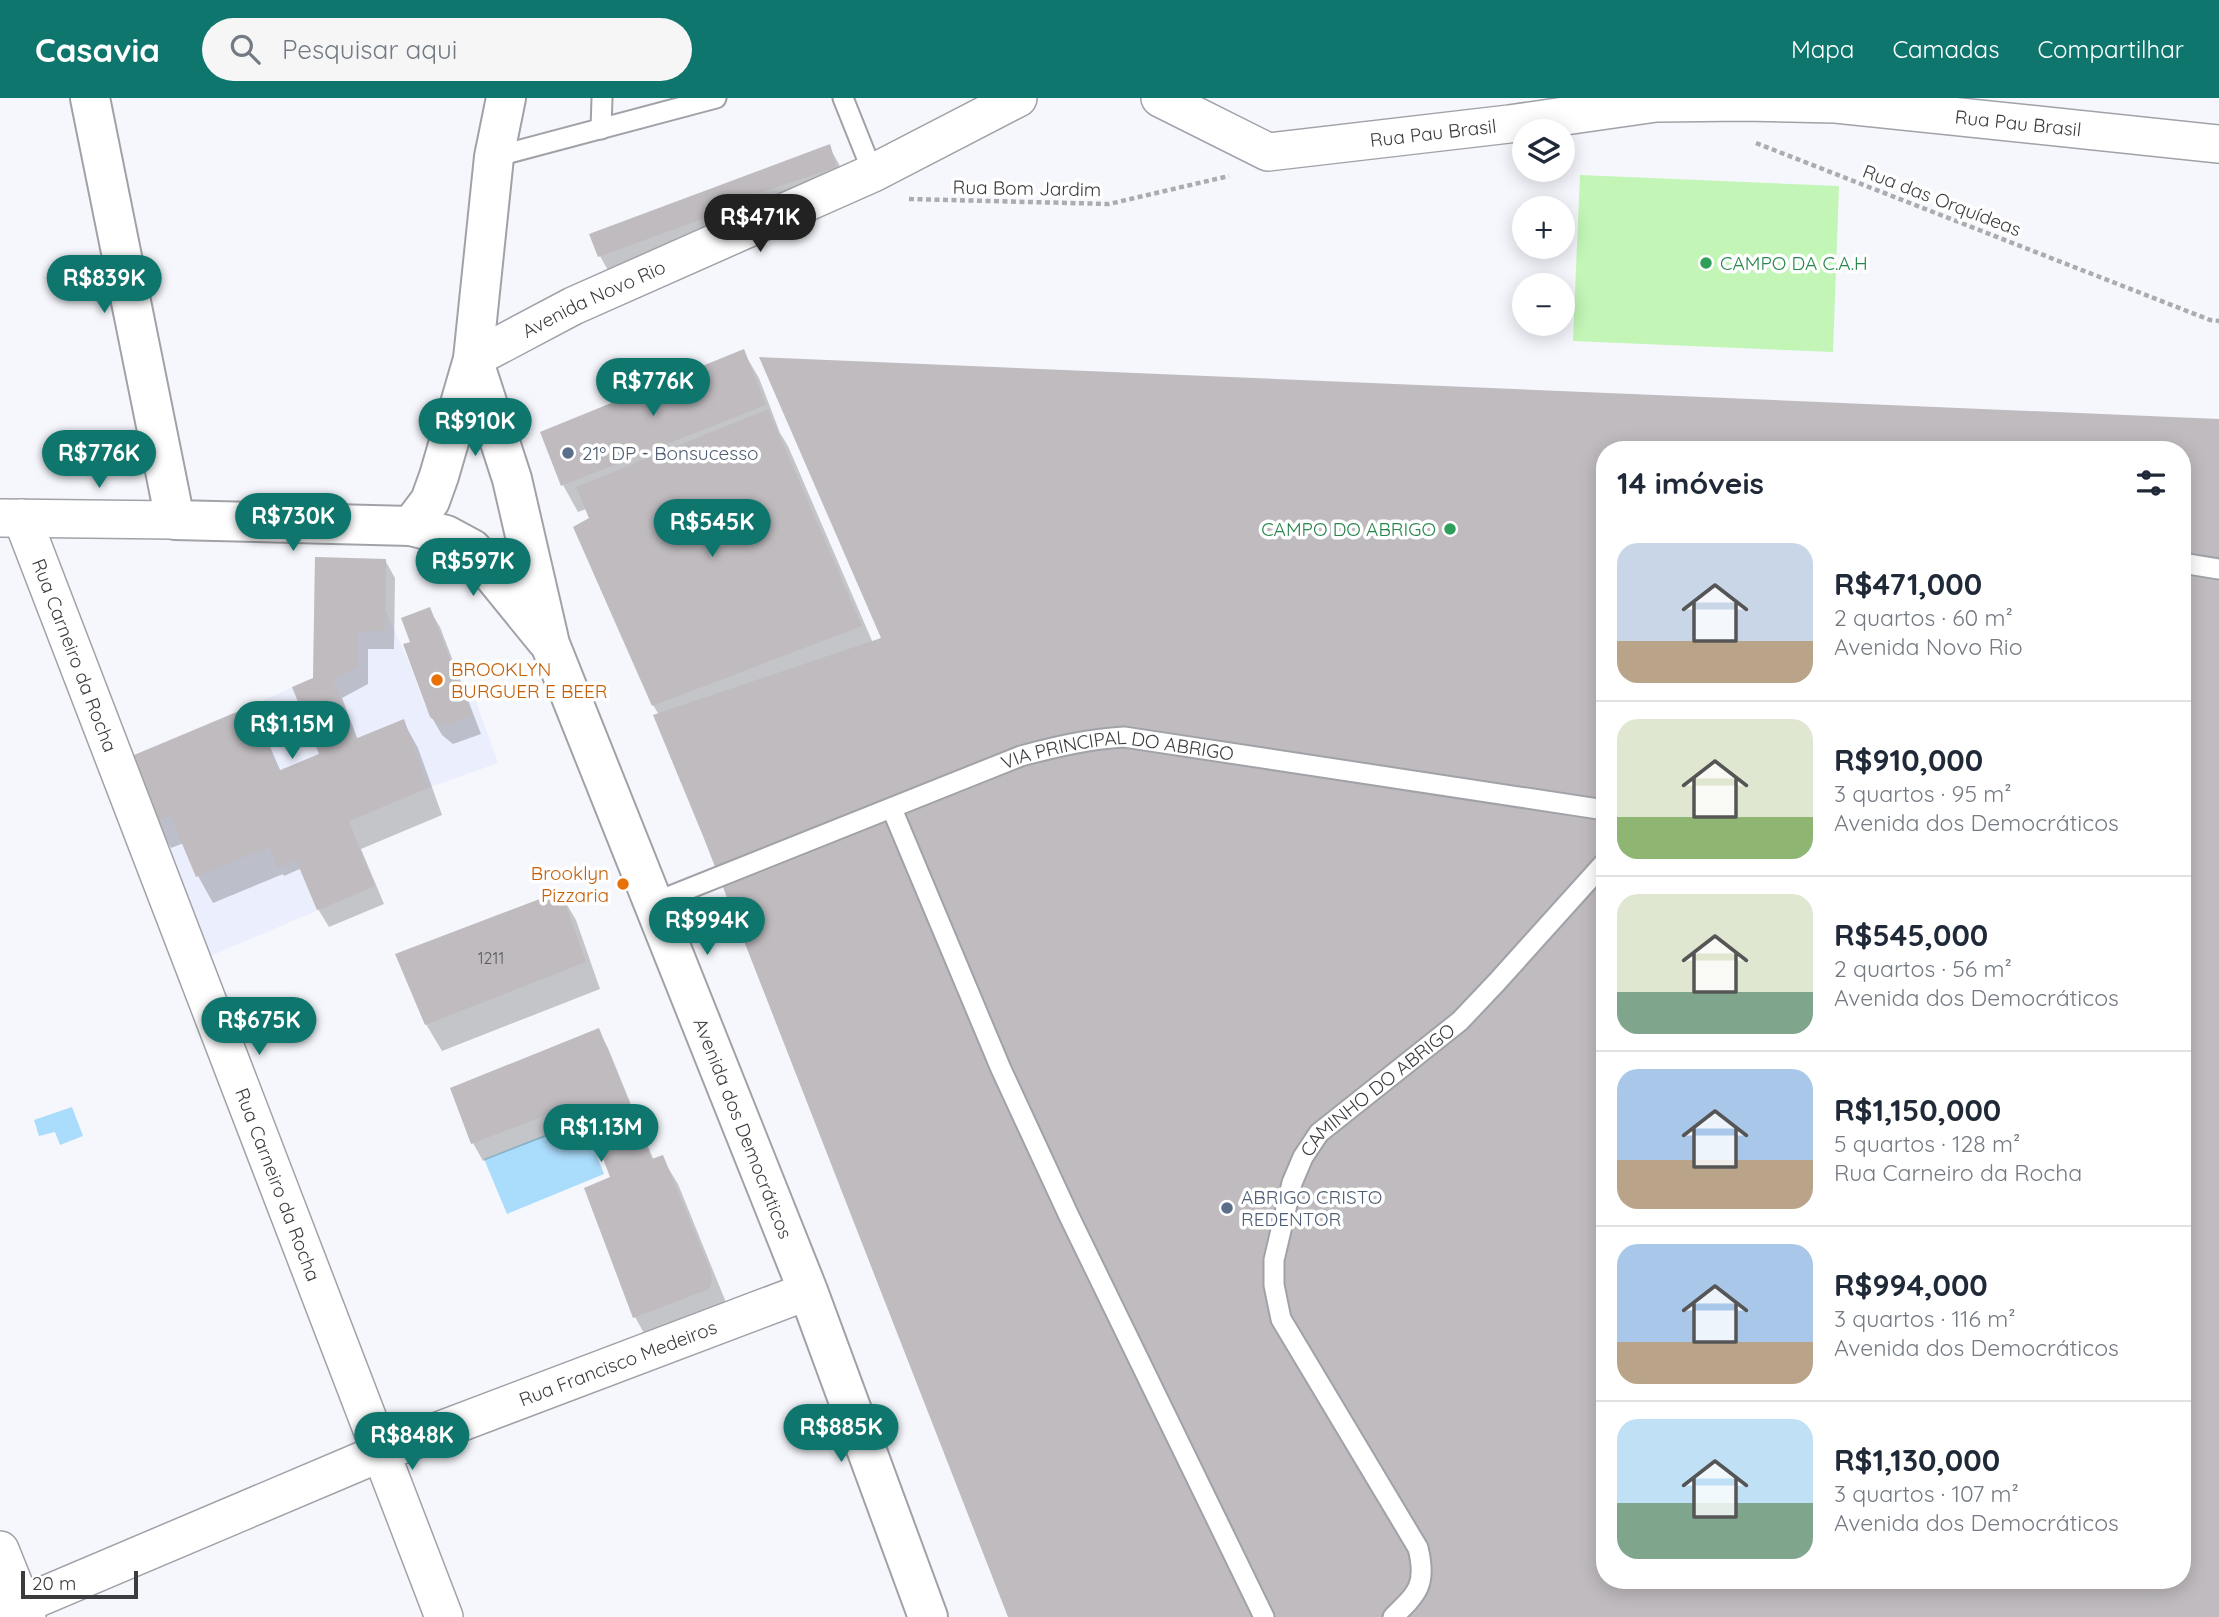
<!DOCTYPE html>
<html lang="pt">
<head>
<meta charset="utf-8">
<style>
  body { margin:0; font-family:Quicksand,sans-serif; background:#f6f6f7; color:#1f2937; height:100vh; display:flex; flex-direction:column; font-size:26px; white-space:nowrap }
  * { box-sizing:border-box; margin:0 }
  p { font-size:23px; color:#747a83 }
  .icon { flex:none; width:38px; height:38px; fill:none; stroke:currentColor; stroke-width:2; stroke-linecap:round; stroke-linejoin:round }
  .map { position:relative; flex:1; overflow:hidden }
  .details { position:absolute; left:1596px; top:343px; width:595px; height:1148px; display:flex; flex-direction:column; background:#fff; border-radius:28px; box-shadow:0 4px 18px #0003 }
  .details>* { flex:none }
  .controls { position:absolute; left:1512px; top:21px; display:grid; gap:14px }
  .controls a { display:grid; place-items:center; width:63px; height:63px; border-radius:50%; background:#fff; box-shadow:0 4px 18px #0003; font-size:35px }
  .scale { position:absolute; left:21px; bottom:18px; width:117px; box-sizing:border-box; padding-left:7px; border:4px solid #3b3c3e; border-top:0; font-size:19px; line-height:24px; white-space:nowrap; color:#3b3c3e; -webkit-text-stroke:5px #fff; paint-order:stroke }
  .price { position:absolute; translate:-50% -60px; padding:0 16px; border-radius:24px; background:#0f766e; color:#fff; font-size:23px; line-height:46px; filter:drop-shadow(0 2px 4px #0008) }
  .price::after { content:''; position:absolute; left:50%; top:42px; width:21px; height:16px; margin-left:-10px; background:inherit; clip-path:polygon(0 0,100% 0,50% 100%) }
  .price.on { background:#222; color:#fff }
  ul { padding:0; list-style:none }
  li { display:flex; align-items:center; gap:21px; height:175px; padding:0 21px }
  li+li { border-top:2px solid #e0e1e3 }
  li span { display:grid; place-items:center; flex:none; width:196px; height:140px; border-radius:21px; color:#555 }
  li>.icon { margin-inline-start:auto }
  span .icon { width:84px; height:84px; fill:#fffc; stroke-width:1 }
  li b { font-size:30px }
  h2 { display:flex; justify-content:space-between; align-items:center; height:84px; padding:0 21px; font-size:30px }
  header { display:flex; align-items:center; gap:42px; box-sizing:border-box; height:98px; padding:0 35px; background:#0f766e; color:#fff }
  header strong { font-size:33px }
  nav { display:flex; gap:38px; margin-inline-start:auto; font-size:24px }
  .search { width:490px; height:63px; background:#f6f6f7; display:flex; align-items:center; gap:18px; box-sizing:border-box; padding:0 24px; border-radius:38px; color:#747a83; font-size:26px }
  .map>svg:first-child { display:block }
  .built { fill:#ebeefc }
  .green { fill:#c2f5b6 }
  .water { fill:#aadcfb }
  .shadow { fill:#0003; fill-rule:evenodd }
  .building { fill:#bfbbbf; fill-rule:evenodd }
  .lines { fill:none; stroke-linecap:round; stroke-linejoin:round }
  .service-casing { stroke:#a1a2a8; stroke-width:23 }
  .minor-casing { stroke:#a1a2a8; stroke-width:40 }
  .tertiary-casing { stroke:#a1a2a8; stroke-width:42 }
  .path { stroke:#aaacb0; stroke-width:4.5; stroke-dasharray:5 3.5; stroke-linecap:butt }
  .service { stroke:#fff; stroke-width:19 }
  .minor { stroke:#fff; stroke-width:37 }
  .tertiary { stroke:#fff; stroke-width:38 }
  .leisure-dot { fill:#2e9e5b; stroke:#fff; stroke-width:2.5 }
  .service-dot { fill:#5c6f8a; stroke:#fff; stroke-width:2.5 }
  .food-dot { fill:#e8710a; stroke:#fff; stroke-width:2.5 }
  .labels { text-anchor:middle; stroke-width:7; stroke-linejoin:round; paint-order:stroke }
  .number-label { font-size:16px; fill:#5c5c5e }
  .street-label { font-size:19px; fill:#3b3c3e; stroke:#fff }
  .leisure-label { font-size:19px; fill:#27864d; stroke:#fff; text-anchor:start }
  .service-label { font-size:19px; fill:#4e5e75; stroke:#fff; text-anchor:start }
  .food-label { font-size:19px; fill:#c56008; stroke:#fff; text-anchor:start }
</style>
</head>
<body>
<header>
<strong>Casavia</strong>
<div class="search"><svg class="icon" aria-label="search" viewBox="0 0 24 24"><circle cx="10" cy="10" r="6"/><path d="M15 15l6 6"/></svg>Pesquisar aqui</div>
<nav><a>Mapa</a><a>Camadas</a><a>Compartilhar</a></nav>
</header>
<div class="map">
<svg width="2219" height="1519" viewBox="0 0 2219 1519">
  <rect width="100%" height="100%" fill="#f5f7fc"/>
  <!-- built -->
  <path class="built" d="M315,459L386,461L385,511L410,567L425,608L472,592L498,665L428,690L349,723L375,788L208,859L127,660L251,608L313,580Z"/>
  <!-- green -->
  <path class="green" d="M1580,77L1839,88L1833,254L1573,243Z"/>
  <!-- water -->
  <g class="water">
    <path d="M72,1009L83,1038L60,1047L55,1034L39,1038L34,1022Z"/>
    <path d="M583,1022L604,1076L507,1116L484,1061Z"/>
  </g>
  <!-- shadow -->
  <g class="shadow">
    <path d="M829,49L839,66L846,87L610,176L600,158Z"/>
    <path d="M743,253L759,280L780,335L788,348L873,545L884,541L762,261L2219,323V1519H1010L659,617L653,607L591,421L586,411L578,414L563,387ZM1605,352H2182V1482H1605Z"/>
    <path d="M385,462L395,480L394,551H368V586L342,600L358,642L403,623L418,650L442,717L361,751L384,806L329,829L318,811L302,770L284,778L283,776L213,805L198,778L184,745L171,750L156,724L250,610L265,637L281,674L322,657L314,581Z"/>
    <path d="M429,511L440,529L481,636L453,646L442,637L431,618Z"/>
    <path d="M560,795L576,822L600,891L442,953L426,926Z"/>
    <path d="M598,932L608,950L654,1063L662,1060L678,1086L725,1202L727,1211L650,1246L635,1219L613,1080L595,1034L574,1042L568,1030L483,1063L473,1045Z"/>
  </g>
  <!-- building -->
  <g class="building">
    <path d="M830,46L837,69L748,99L749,104L598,159L589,136Z"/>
    <path d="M744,251L766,307L561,388L540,334Z"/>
    <path d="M759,259L2219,321V1519H1008L703,738L653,617L881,540ZM1605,352H2182V1482H1605Z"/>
    <path d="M768,311L862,528L652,608L573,429L589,420L576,389Z"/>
    <path d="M315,459L386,461L385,533H358V568L333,582L355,641L404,621L428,690L348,723L375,788L317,812L296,762L278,770L269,749L196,779L170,717L154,725L127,660L251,608L278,673L319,656L292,589L313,580Z"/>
    <path d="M430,509L472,618L442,628L430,619L403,546L410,544L401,520Z"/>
    <path d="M561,793L586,864L425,927L395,856Z"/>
    <path d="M599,930L652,1061L663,1057L711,1174L712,1183L709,1191L633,1220L584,1090L610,1079L586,1016L563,1025L557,1013L471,1046L450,990Z"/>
  </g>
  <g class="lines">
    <!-- service casing -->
    <g class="service-casing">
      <g id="service">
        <path d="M843,0L873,75"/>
        <path d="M601,31L602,0"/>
        <path d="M494,59L716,0"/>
        <path d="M2182,465L2219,471"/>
        <path d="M892,711L1001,971L1069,1118L1264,1519"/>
        <path id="s1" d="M653,805L1021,658C1055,649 1088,641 1124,639L1605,712"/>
        <path id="s2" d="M1393,1519C1418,1495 1427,1486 1418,1450L1281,1221L1274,1187V1162L1292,1085L1303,1059L1319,1035L1460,923L1496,885L1605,764"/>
      </g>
    </g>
    <!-- minor casing -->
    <g class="minor-casing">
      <g id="minor">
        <path id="s3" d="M1160,0L1268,54L1509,26L1656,5L1745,4L1836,6L2219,46"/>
        <path id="s4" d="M473,261L573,208L873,75L1018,0"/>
        <path d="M1,420L175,422"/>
        <path id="s5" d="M22,420L444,1519"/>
        <path d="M0,1452L27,1519"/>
        <path id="s6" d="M0,1516L380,1355L808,1193"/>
      </g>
    </g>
    <!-- tertiary casing -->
    <g class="tertiary-casing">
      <g id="tertiary">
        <path d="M90,0L175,422L411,428L446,437L472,451L546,542"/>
        <path id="s7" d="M473,261L512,381L550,546L808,1193L928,1519"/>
        <path d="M411,428L430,403L439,378L473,261L494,59L506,0"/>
      </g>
    </g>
    <!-- path -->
    <g class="path">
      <path d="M1756,45L2210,222L2219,223"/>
      <path d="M909,101L1109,106L1229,78"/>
    </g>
    <!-- service -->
    <use href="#service" class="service"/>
    <!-- minor -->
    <use href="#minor" class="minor"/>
    <!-- tertiary -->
    <use href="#tertiary" class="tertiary"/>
  </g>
  <!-- markers -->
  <g class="leisure-dot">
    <circle cx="1706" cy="165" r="7"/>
    <circle cx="1450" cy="431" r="7"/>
  </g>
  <g class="service-dot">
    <circle cx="568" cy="355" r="7"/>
    <circle cx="1227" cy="1110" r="7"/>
  </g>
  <g class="food-dot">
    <circle cx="437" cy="582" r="7"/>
    <circle cx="623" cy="786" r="7"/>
  </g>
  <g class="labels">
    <!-- number labels -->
    <g class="number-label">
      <text x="491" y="866">1211</text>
    </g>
    <!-- street labels -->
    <g class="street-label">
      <text dy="7" stroke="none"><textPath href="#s3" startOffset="875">Rua Pau Brasil</textPath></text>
      <text dy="7" stroke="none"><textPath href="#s3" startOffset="287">Rua Pau Brasil</textPath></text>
      <text transform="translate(1027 90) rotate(1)" y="7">Rua Bom Jardim</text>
      <text transform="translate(1942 102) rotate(21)" y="7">Rua das Orquídeas</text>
      <text dy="7" stroke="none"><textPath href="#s4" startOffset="135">Avenida Novo Rio</textPath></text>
      <text dy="7" stroke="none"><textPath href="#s5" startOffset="147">Rua Carneiro da Rocha</textPath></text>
      <text dy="7" stroke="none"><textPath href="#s1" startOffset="494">VIA PRINCIPAL DO ABRIGO</textPath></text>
      <text dy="7" stroke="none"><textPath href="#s2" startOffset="614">CAMINHO DO ABRIGO</textPath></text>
      <text dy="7" stroke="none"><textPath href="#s7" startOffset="817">Avenida dos Democráticos</textPath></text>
      <text dy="7" stroke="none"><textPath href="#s5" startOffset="714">Rua Carneiro da Rocha</textPath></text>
      <text dy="7" stroke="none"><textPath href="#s6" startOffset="667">Rua Francisco Medeiros</textPath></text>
    </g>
    <!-- leisure labels -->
    <g class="leisure-label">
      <text x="1720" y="172">CAMPO DA C.A.H</text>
      <text x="1436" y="438" text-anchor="end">CAMPO DO ABRIGO</text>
    </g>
    <!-- service labels -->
    <g class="service-label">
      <text x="582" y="362">21º DP - Bonsucesso</text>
      <text x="1241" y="1106">ABRIGO CRISTO<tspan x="1241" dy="22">REDENTOR</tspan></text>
    </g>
    <!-- food labels -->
    <g class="food-label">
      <text x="451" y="578">BROOKLYN<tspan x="451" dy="22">BURGUER E BEER</tspan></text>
      <text x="609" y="782" text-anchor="end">Brooklyn<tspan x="609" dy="22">Pizzaria</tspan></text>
    </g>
  </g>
</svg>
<div class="controls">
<a><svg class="icon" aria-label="layers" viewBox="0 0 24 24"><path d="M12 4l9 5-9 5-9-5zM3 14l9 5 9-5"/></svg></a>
<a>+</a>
<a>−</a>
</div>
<div class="scale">20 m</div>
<b class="price on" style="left:760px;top:156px">R$471K</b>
<b class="price" style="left:104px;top:217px">R$839K</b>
<b class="price" style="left:653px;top:320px">R$776K</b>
<b class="price" style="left:475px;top:360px">R$910K</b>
<b class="price" style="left:99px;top:392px">R$776K</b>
<b class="price" style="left:293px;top:455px">R$730K</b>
<b class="price" style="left:712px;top:461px">R$545K</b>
<b class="price" style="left:473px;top:500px">R$597K</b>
<b class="price" style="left:292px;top:663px">R$1.15M</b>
<b class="price" style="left:707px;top:859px">R$994K</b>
<b class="price" style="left:259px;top:959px">R$675K</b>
<b class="price" style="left:601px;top:1066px">R$1.13M</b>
<b class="price" style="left:841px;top:1366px">R$885K</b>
<b class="price" style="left:412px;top:1374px">R$848K</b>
<section class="details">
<h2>14 imóveis<svg class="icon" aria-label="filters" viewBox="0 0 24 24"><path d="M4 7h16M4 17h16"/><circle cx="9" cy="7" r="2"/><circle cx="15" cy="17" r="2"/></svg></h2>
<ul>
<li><span style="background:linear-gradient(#c9d6e8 70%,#b9a48a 0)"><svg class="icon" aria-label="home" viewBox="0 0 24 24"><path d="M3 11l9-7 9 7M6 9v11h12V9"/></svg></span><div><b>R$471,000</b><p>2 quartos · 60 m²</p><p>Avenida Novo Rio</p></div></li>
<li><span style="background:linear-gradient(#dfe7d0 70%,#8fb573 0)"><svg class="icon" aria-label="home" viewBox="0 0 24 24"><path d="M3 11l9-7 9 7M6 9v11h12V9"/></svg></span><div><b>R$910,000</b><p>3 quartos · 95 m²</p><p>Avenida dos Democráticos</p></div></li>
<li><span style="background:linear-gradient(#dfe7d0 70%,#7fa58c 0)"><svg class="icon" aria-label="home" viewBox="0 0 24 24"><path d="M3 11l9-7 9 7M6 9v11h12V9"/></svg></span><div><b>R$545,000</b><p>2 quartos · 56 m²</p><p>Avenida dos Democráticos</p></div></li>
<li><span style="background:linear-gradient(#a9c7e8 65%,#b9a48a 0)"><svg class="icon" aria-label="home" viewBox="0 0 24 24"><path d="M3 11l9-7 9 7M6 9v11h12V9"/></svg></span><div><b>R$1,150,000</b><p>5 quartos · 128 m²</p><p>Rua Carneiro da Rocha</p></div></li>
<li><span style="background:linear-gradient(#a9c7e8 70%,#b9a48a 0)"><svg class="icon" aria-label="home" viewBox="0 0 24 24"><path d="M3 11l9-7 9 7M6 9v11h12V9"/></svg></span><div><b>R$994,000</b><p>3 quartos · 116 m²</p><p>Avenida dos Democráticos</p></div></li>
<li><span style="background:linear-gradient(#bfe0f5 60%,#7fa58c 0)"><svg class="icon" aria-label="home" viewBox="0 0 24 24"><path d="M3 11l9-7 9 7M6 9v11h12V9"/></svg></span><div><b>R$1,130,000</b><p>3 quartos · 107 m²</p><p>Avenida dos Democráticos</p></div></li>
</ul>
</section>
</div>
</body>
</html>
